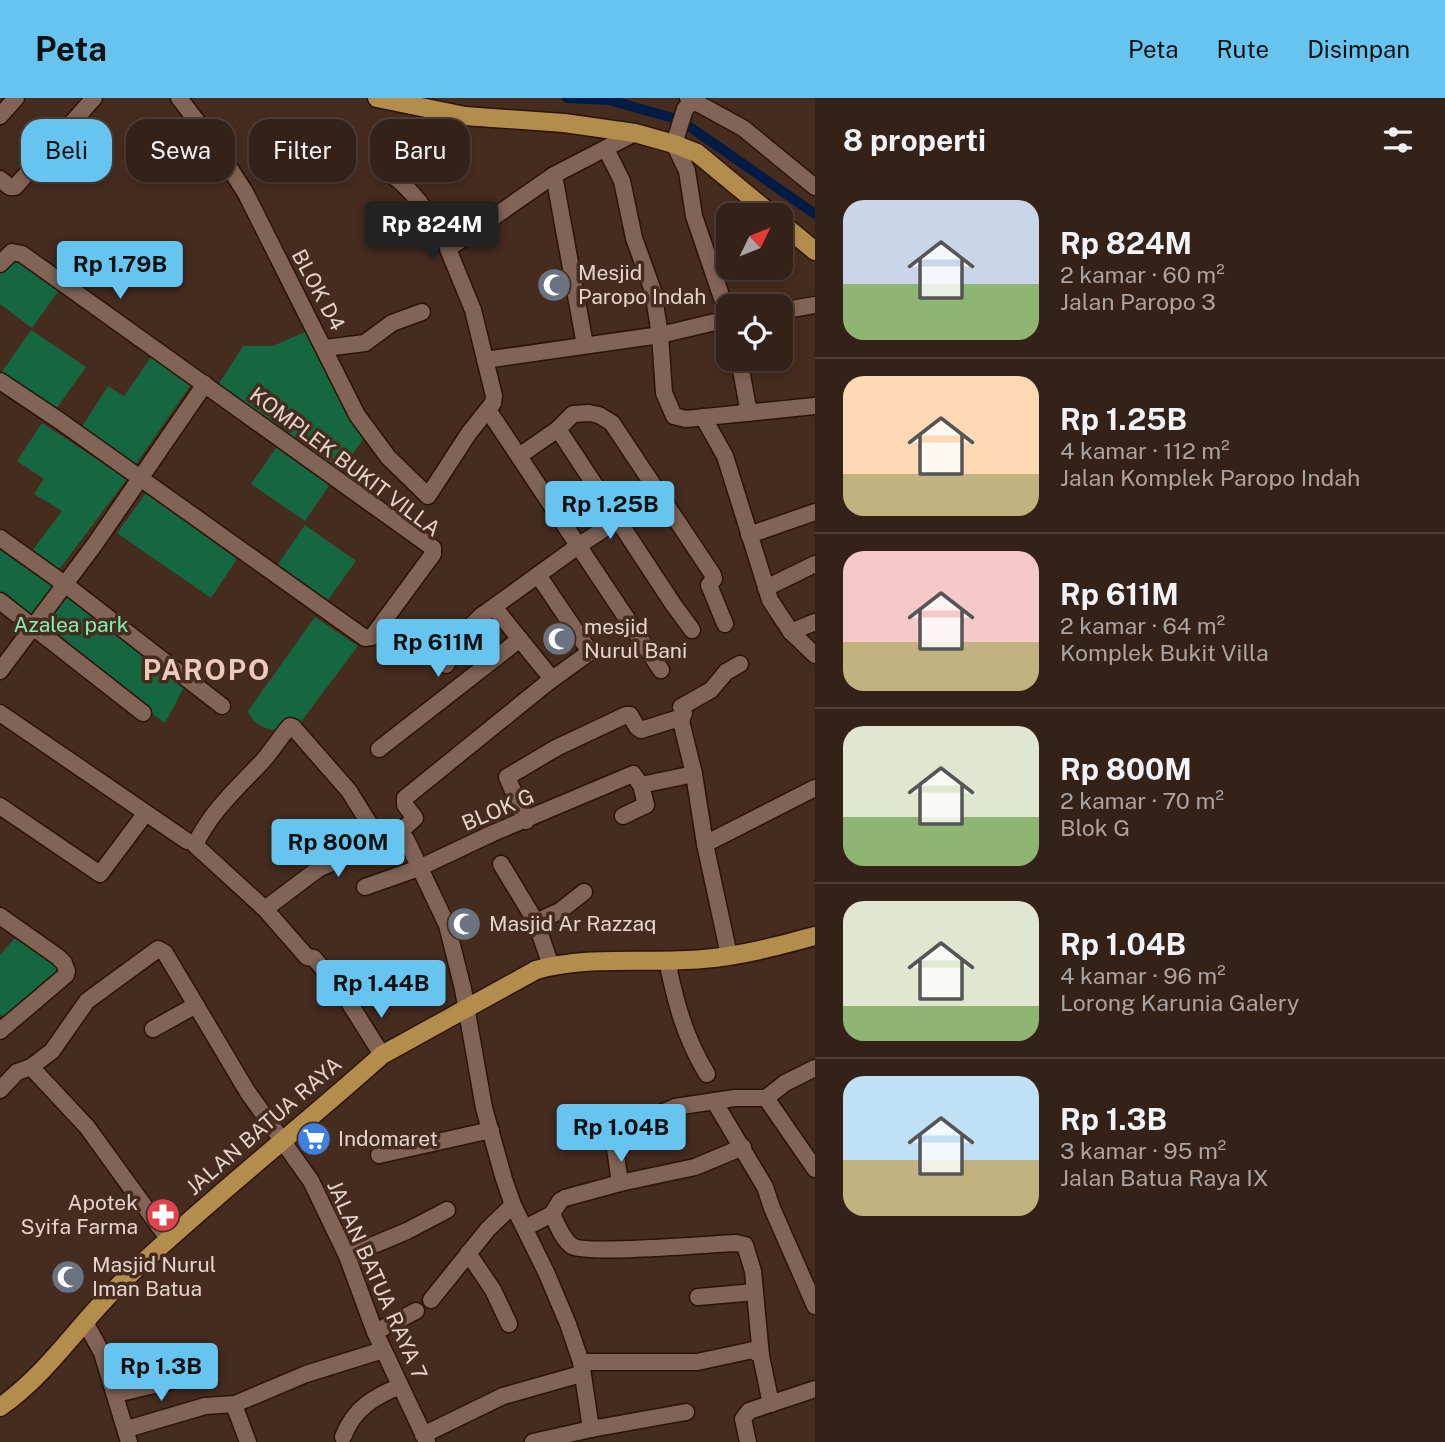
<!DOCTYPE html>
<html lang="id">
<head>
<meta charset="utf-8">
<style>
  body { margin:0; font-family:"Public Sans",sans-serif; background:#3c2920; color:#f1f3f6; height:100vh; display:flex; flex-direction:column; font-size:26px; white-space:nowrap }
  * { box-sizing:border-box; margin:0 }
  p { font-size:23px; color:#a9a3a1 }
  .icon { flex:none; width:38px; height:38px; fill:none; stroke:currentColor; stroke-width:2; stroke-linecap:round; stroke-linejoin:round }
  .map { position:relative; flex:1; overflow:hidden }
  .drawer { display:flex; flex-direction:column; background:#342117; width:630px }
  .drawer>* { flex:none }
  .top-card { position:absolute; left:21px; top:21px; width:665px; height:63px; display:flex; gap:14px }
  .needle { width:46px; rotate:47deg }
  .fabs { position:absolute; left:716px; top:105px; display:grid; gap:14px }
  .fabs a { display:grid; place-items:center; width:77px; height:77px; border-radius:14px; background:#342117; box-shadow:0 4px 10px #0003,0 0 0 2px #4e3e36; font-size:35px }
  .price { position:absolute; translate:-50% -60px; padding:0 16px; border-radius:7px; background:#66c4ef; color:#111; font-size:23px; line-height:46px; filter:drop-shadow(0 2px 4px #0008) }
  .price::after { content:''; position:absolute; left:50%; top:42px; width:21px; height:16px; margin-left:-10px; background:inherit; clip-path:polygon(0 0,100% 0,50% 100%) }
  .price.on { background:#222; color:#fff }
  ul { padding:0; list-style:none }
  li { display:flex; align-items:center; gap:21px; height:175px; padding:0 28px }
  li+li { border-top:2px solid #4e3e36 }
  li span { display:grid; place-items:center; flex:none; width:196px; height:140px; border-radius:21px; color:#555 }
  li>.icon { margin-inline-start:auto }
  span .icon { width:84px; height:84px; fill:#fffc; stroke-width:1 }
  li b { font-size:30px }
  h2 { display:flex; justify-content:space-between; align-items:center; height:84px; padding:0 28px; font-size:30px }
  .chip { padding:0 24px; border-radius:21px; background:#342117; box-shadow:0 4px 10px #0003,0 0 0 2px #4e3e36; font-size:24px; line-height:63px }
  .chip.on { background:#66c4ef; color:#111 }
  header { display:flex; align-items:center; gap:42px; box-sizing:border-box; height:98px; padding:0 35px; background:#66c4ef; color:#111 }
  header strong { font-size:33px }
  nav { display:flex; gap:38px; margin-inline-start:auto; font-size:24px }
  main { display:flex; flex:1; min-height:0 }
  .map>svg:first-child { display:block }
  .green { fill:#156740 }
  .lines { fill:none; stroke-linecap:round; stroke-linejoin:round }
  .canal { stroke:#011b44; stroke-width:10 }
  .minor-casing { stroke:#2c1308; stroke-width:19 }
  .major-casing { stroke:#2c1308; stroke-width:21 }
  .minor { stroke:#826456; stroke-width:16 }
  .major { stroke:#b38d4c; stroke-width:18 }
  .labels { text-anchor:middle; stroke-width:7; stroke-linejoin:round; paint-order:stroke }
  .poi-label { font-size:21px; fill:#e5d4cc; stroke:#462c1f; text-anchor:start }
  .street-label { font-size:21px; fill:#e5d4cc; stroke:#462c1f }
  .park-label { font-size:21px; fill:#80f0b2; stroke:#462c1f }
  .district-label { font-size:28px; font-weight:bold; letter-spacing:2px; fill:#edcabb; stroke:#462c1f }
</style>
</head>
<body>
<header>
<strong>Peta</strong>
<nav><a>Peta</a><a>Rute</a><a>Disimpan</a></nav>
</header>
<main>
<div class="map">
<svg width="815" height="1344" viewBox="0 0 815 1344">
  <rect width="100%" height="100%" fill="#462c1f"/>
  <!-- green -->
  <g class="green">
    <path d="M12,159L60,191L32,230L0,206V172Z"/>
    <path d="M31,232L86,269L56,311L1,275Z"/>
    <path d="M305,234L317,242L366,337L340,374L218,287L243,248H273Z"/>
    <path d="M151,259L192,285L134,369L80,332L108,288L124,298Z"/>
    <path d="M42,325L127,381L58,473L32,453L62,413L34,396L44,381L17,363Z"/>
    <path d="M278,347L332,383L305,423L251,386Z"/>
    <path d="M146,395L237,461L211,500L117,435Z"/>
    <path d="M305,427L356,463L327,503L276,469Z"/>
    <path d="M0,448L64,493L184,589L165,625L0,503Z"/>
    <path d="M315,519L358,548L294,633C277,634 255,632 248,613Z"/>
    <path d="M21,833L71,869L11,924L0,916V857Z"/>
  </g>
  <g class="lines">
    <!-- canal -->
    <path class="canal" d="M567,0L609,2L680,22L815,116"/>
    <!-- minor casing -->
    <g class="minor-casing">
      <g id="minor">
        <path d="M179,0L212,43L245,94L357,317L388,359L428,398L469,335L493,305L494,298L473,212L448,151L554,77L635,35"/>
        <path d="M688,0L743,30L815,89"/>
        <path d="M696,0L685,11L674,46L687,73L694,118L728,218"/>
        <path d="M0,18L16,0"/>
        <path d="M606,51L622,83L634,140L653,193L660,237L664,295L674,318L686,321L815,308"/>
        <path d="M392,77C417,95 433,124 450,149"/>
        <path d="M554,77L585,247"/>
        <path d="M0,81L10,89H15L94,0"/>
        <path d="M0,166L12,154L22,156L433,450V456L372,539L365,540L60,323L0,283"/>
        <path d="M780,213L815,207"/>
        <path d="M325,250L365,245L392,225L422,214"/>
        <path d="M739,261L749,315"/>
        <path d="M485,262L660,237L728,221"/>
        <path d="M488,312L661,572"/>
        <path d="M703,319L725,358L770,502L791,534L815,557"/>
        <path d="M558,331L673,506L692,532"/>
        <path d="M519,358L558,331L573,316L589,315L599,317L612,325L713,477L714,481L709,487L725,526"/>
        <path d="M749,437L815,414"/>
        <path d="M0,440L66,487L222,608"/>
        <path d="M766,490L815,466"/>
        <path d="M0,503L143,615"/>
        <path d="M494,509L552,581"/>
        <path d="M791,534L815,524"/>
        <path d="M446,567L461,538L481,518L578,448L659,395"/>
        <path d="M0,573L95,446L205,286"/>
        <path d="M0,615L187,743"/>
        <path d="M681,623L684,615L681,609L711,592L726,574L740,566"/>
        <path d="M379,651L520,541"/>
        <path d="M641,687L694,676"/>
        <path d="M0,708L100,776L145,716"/>
        <path d="M526,723L507,679L556,650L626,617H630L637,629L641,632L676,621L681,623L694,676L705,746L729,857"/>
        <path d="M399,735L406,741L447,827L463,891L484,1010L504,1081L513,1107L546,1174L568,1226L581,1264L591,1331"/>
        <path d="M705,746L815,690"/>
        <path d="M501,766L536,824L551,868"/>
        <path d="M365,789L419,770L493,735L633,676L641,687L646,707L623,718"/>
        <path d="M265,811L318,771L399,735L415,720L405,707V700L547,585L590,554L538,477"/>
        <path d="M0,818L58,859L64,865L67,873L66,877L0,933"/>
        <path d="M536,824L560,813L584,794"/>
        <path d="M667,862C675,903 685,940 707,976"/>
        <path d="M338,889L314,860L307,859L265,811L195,747C210,715 235,692 259,667C271,655 279,640 290,628L293,629L349,693L380,743"/>
        <path d="M350,906L382,957"/>
        <path d="M153,931L196,907"/>
        <path d="M31,969L52,953L87,903L158,851L165,855L247,993L311,1083L347,1158L375,1234L427,1344"/>
        <path d="M0,992L17,974L31,969L87,1029L169,1142"/>
        <path d="M766,1000L815,1071"/>
        <path d="M714,1003L765,1089L772,1110L815,1208"/>
        <path d="M379,1057L491,1032"/>
        <path d="M620,1085L613,1036L675,1009L735,1000H766L785,985L815,970"/>
        <path d="M552,1116C557,1126 562,1141 572,1148C586,1157 710,1146 736,1145L745,1147L753,1173L761,1258"/>
        <path d="M525,1130L552,1116L560,1103L565,1100L620,1085L695,1069L743,1049"/>
        <path d="M468,1155L493,1192L509,1226"/>
        <path d="M347,1158L407,1133L447,1112"/>
        <path d="M698,1199L755,1194"/>
        <path d="M431,1202L488,1131L513,1107"/>
        <path d="M85,1224L102,1255L129,1344"/>
        <path d="M375,1234L416,1213"/>
        <path d="M581,1264H697L753,1252L761,1258L771,1306"/>
        <path d="M116,1296L197,1277"/>
        <path d="M234,1307L248,1344"/>
        <path d="M127,1331L205,1308L235,1306L306,1276L383,1252"/>
        <path d="M423,1337L503,1298L581,1276"/>
        <path d="M343,1339C354,1310 374,1299 400,1288"/>
        <path d="M533,1344L591,1331L686,1314"/>
        <path d="M748,1344L743,1321L749,1313L815,1291"/>
      </g>
    </g>
    <!-- major casing -->
    <g class="major-casing">
      <g id="major">
        <path d="M377,0L465,18L564,25L635,35L674,46L697,55L772,117"/>
        <path d="M780,124L815,153"/>
        <path d="M0,1309C48,1276 80,1224 122,1184C205,1105 296,1034 382,957L536,872C588,857 649,866 703,861C741,858 778,848 815,838"/>
      </g>
    </g>
    <!-- minor -->
    <use href="#minor" class="minor"/>
    <!-- major -->
    <use href="#major" class="major"/>
  </g>
  <!-- icons -->
  <defs>
    <g id="mosque-disc" transform="scale(1.75)"><circle r="9.5" fill="#6b7280" stroke="#462c1f"/><path d="M3.5-4.9A6 6 0 1 0 3.5 4.9A5 5 0 1 1 3.5-4.9Z" fill="#fff"/></g>
    <g id="supermarket-disc" transform="scale(1.75)"><circle r="9.5" fill="#3f7fe0" stroke="#462c1f"/><path d="M-6-5.5h2.5l.6 2H6L4.5 2H-2.5L-4.4-4H-6ZM-1.5 3.2a1.3 1.3 0 1 0 .1 0ZM3 3.2a1.3 1.3 0 1 0 .1 0Z" fill="#fff"/></g>
    <g id="pharmacy-disc" transform="scale(1.75)"><circle r="9.5" fill="#e0444e" stroke="#462c1f"/><path d="M-2-6h4v4h4v4h-4v4h-4v-4h-4v-4h4Z" fill="#fff"/></g>
  </defs>
  <g fill-rule="evenodd">
    <use href="#mosque-disc" x="554" y="187"/>
    <use href="#mosque-disc" x="559" y="541"/>
    <use href="#mosque-disc" x="464" y="826"/>
    <use href="#supermarket-disc" x="314" y="1041"/>
    <use href="#pharmacy-disc" x="163" y="1117"/>
    <use href="#mosque-disc" x="68" y="1179"/>
  </g>
  <g class="labels">
    <!-- poi labels -->
    <g class="poi-label">
      <text x="578" y="182">Mesjid<tspan x="578" dy="24">Paropo Indah</tspan></text>
      <text x="584" y="536">mesjid<tspan x="584" dy="24">Nurul Bani</tspan></text>
      <text x="489" y="833">Masjid Ar Razzaq</text>
      <text x="338" y="1048">Indomaret</text>
      <text x="138" y="1112" text-anchor="end">Apotek<tspan x="138" dy="24">Syifa Farma</tspan></text>
      <text x="92" y="1174">Masjid Nurul<tspan x="92" dy="24">Iman Batua</tspan></text>
    </g>
    <!-- street labels -->
    <g class="street-label">
      <text transform="translate(318 192) rotate(62)" y="7">BLOK D4</text>
      <text transform="translate(345 364) rotate(37)" y="7">KOMPLEK BUKIT VILLA</text>
      <text transform="translate(498 712) rotate(-23)" y="7">BLOK G</text>
      <text transform="translate(264 1028) rotate(-41)" y="7">JALAN BATUA RAYA</text>
      <text transform="translate(377 1182) rotate(66)" y="7">JALAN BATUA RAYA 7</text>
    </g>
    <!-- park labels -->
    <g class="park-label">
      <text x="71" y="534">Azalea park</text>
    </g>
    <!-- district labels -->
    <g class="district-label">
      <text x="207" y="582">PAROPO</text>
    </g>
  </g>
</svg>
<div class="fabs">
<a><svg class="needle" viewBox="-14 -14 28 28"><path d="M0-13l5 13h-10z" fill="#e53935"/><path d="M0 13l5-13h-10z" fill="#a9a3a1"/></svg></a>
<a><svg class="icon" aria-label="locate" viewBox="0 0 24 24"><circle cx="12" cy="12" r="6"/><path d="M12 2v4M12 18v4M2 12h4M18 12h4"/></svg></a>
</div>
<b class="price on" style="left:432px;top:163px">Rp 824M</b>
<b class="price" style="left:120px;top:203px">Rp 1.79B</b>
<b class="price" style="left:610px;top:443px">Rp 1.25B</b>
<b class="price" style="left:438px;top:581px">Rp 611M</b>
<b class="price" style="left:338px;top:781px">Rp 800M</b>
<b class="price" style="left:381px;top:922px">Rp 1.44B</b>
<b class="price" style="left:621px;top:1066px">Rp 1.04B</b>
<b class="price" style="left:161px;top:1305px">Rp 1.3B</b>
<div class="top-card">
<a class="chip on">Beli</a>
<a class="chip">Sewa</a>
<a class="chip">Filter</a>
<a class="chip">Baru</a>
</div>
</div>
<section class="drawer">
<h2>8 properti<svg class="icon" aria-label="filters" viewBox="0 0 24 24"><path d="M4 7h16M4 17h16"/><circle cx="9" cy="7" r="2"/><circle cx="15" cy="17" r="2"/></svg></h2>
<ul>
<li><span style="background:linear-gradient(#c9d6e8 60%,#8fb573 0)"><svg class="icon" aria-label="home" viewBox="0 0 24 24"><path d="M3 11l9-7 9 7M6 9v11h12V9"/></svg></span><div><b>Rp 824M</b><p>2 kamar · 60 m²</p><p>Jalan Paropo 3</p></div></li>
<li><span style="background:linear-gradient(#ffd9b3 70%,#c2b280 0)"><svg class="icon" aria-label="home" viewBox="0 0 24 24"><path d="M3 11l9-7 9 7M6 9v11h12V9"/></svg></span><div><b>Rp 1.25B</b><p>4 kamar · 112 m²</p><p>Jalan Komplek Paropo Indah</p></div></li>
<li><span style="background:linear-gradient(#f6c9c9 65%,#c2b280 0)"><svg class="icon" aria-label="home" viewBox="0 0 24 24"><path d="M3 11l9-7 9 7M6 9v11h12V9"/></svg></span><div><b>Rp 611M</b><p>2 kamar · 64 m²</p><p>Komplek Bukit Villa</p></div></li>
<li><span style="background:linear-gradient(#dfe7d0 65%,#8fb573 0)"><svg class="icon" aria-label="home" viewBox="0 0 24 24"><path d="M3 11l9-7 9 7M6 9v11h12V9"/></svg></span><div><b>Rp 800M</b><p>2 kamar · 70 m²</p><p>Blok G</p></div></li>
<li><span style="background:linear-gradient(#dfe7d0 75%,#8fb573 0)"><svg class="icon" aria-label="home" viewBox="0 0 24 24"><path d="M3 11l9-7 9 7M6 9v11h12V9"/></svg></span><div><b>Rp 1.04B</b><p>4 kamar · 96 m²</p><p>Lorong Karunia Galery</p></div></li>
<li><span style="background:linear-gradient(#bfe0f5 60%,#c2b280 0)"><svg class="icon" aria-label="home" viewBox="0 0 24 24"><path d="M3 11l9-7 9 7M6 9v11h12V9"/></svg></span><div><b>Rp 1.3B</b><p>3 kamar · 95 m²</p><p>Jalan Batua Raya IX</p></div></li>
</ul>
</section>
</main>
</body>
</html>
